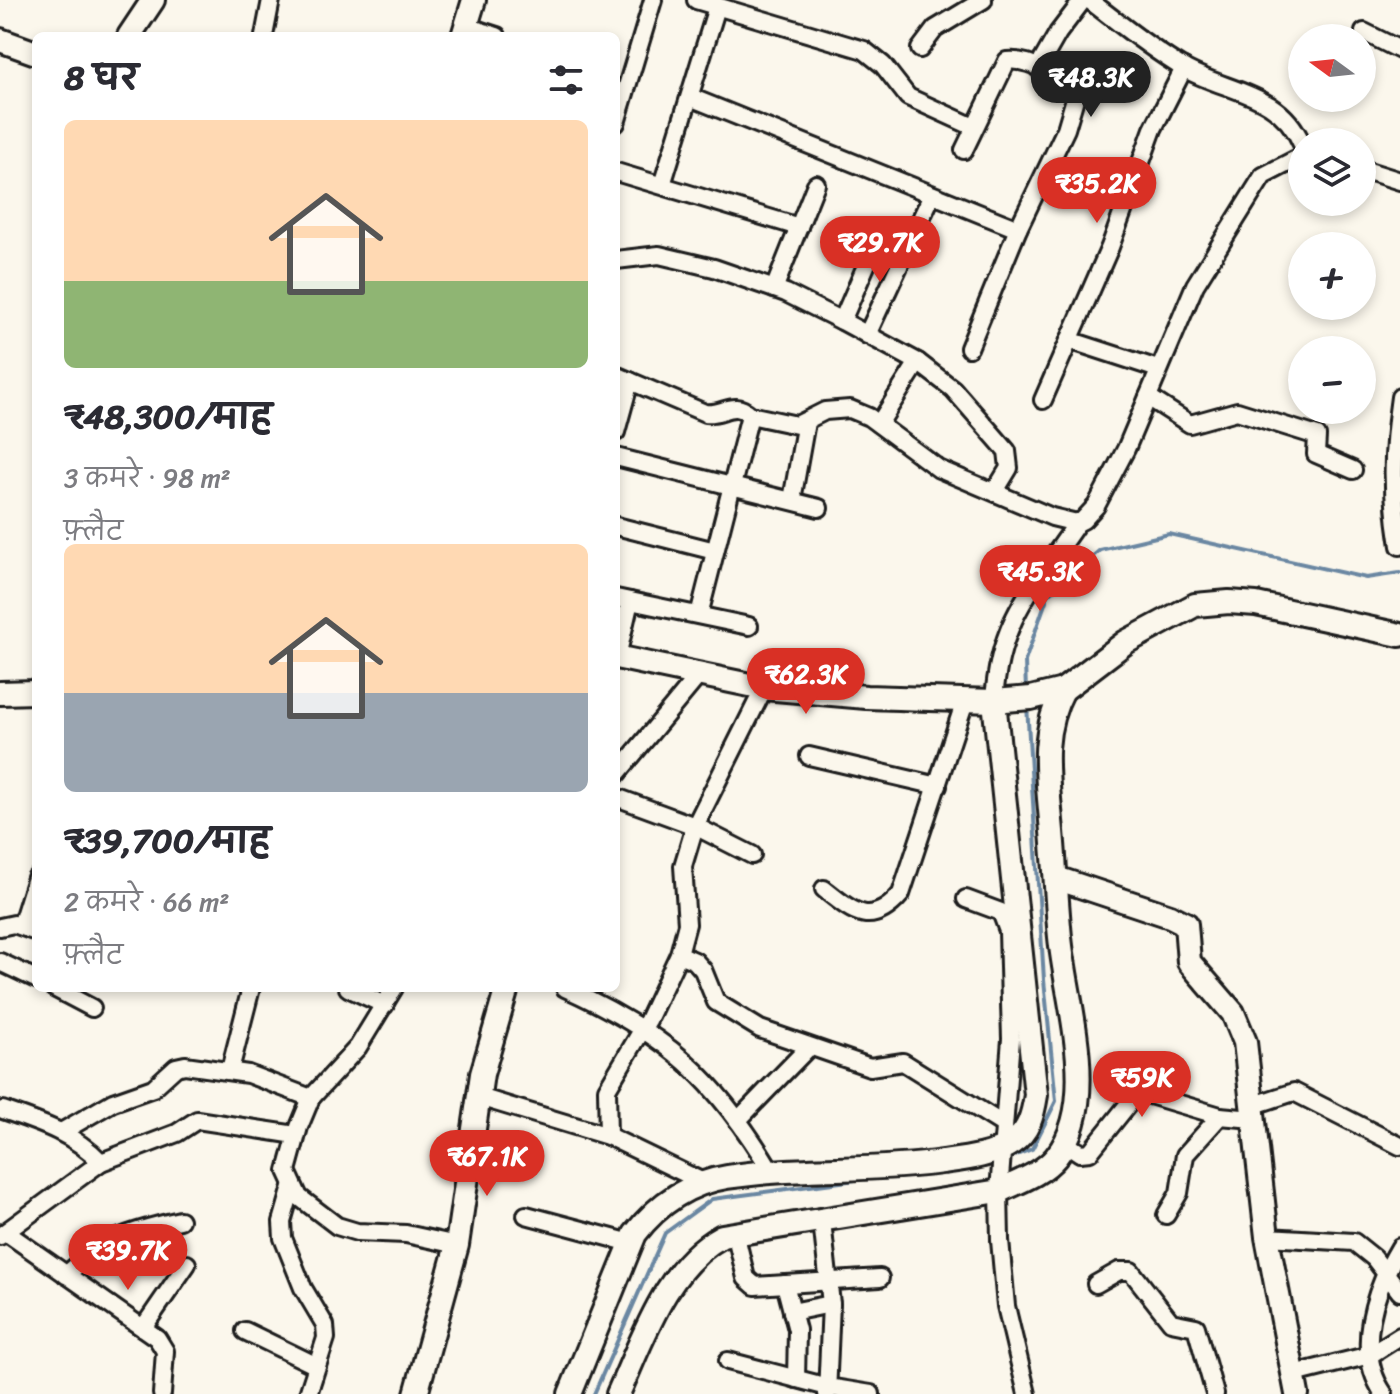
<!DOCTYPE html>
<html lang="hi">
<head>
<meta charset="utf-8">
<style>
  body { margin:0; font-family:Sriracha,"Playpen Sans Deva",sans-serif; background:#f2f2f3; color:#2b2b33; height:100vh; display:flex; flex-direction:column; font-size:30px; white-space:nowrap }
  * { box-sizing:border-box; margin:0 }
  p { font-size:26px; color:#7c7c81 }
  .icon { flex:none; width:44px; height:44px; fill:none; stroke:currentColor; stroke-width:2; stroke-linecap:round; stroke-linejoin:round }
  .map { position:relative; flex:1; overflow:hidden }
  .sheet { position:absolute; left:32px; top:32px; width:588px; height:960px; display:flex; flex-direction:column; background:#fff; border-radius:12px; box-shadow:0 4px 12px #0003 }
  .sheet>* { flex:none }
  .needle { width:52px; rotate:285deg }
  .fabs { position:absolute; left:1288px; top:24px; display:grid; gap:16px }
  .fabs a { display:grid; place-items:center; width:88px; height:88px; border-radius:50%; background:#fff; box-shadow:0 4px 12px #0003; font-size:40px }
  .price { position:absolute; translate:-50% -68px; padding:0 18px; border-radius:28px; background:#d93025; color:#fff; font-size:26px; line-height:52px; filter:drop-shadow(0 2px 4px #0008) }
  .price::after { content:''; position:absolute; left:50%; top:48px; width:24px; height:18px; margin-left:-12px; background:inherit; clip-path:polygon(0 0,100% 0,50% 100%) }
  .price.selected { background:#222; color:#fff }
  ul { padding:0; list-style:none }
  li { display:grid; align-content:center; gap:16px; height:424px; padding:0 32px }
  li span { display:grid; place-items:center; height:248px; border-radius:12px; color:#555 }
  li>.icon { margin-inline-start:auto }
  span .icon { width:144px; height:144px; fill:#fffc; stroke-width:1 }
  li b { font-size:34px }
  h2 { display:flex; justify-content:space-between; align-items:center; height:96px; padding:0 32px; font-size:34px }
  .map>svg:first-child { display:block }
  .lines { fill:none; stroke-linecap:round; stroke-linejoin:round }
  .stream { stroke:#6b87a2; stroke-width:4 }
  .street-casing { stroke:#1c1c1c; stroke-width:22 }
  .secondary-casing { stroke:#1c1c1c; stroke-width:28 }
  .street { stroke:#fbf7ec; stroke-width:16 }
  .secondary { stroke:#fbf7ec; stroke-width:22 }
</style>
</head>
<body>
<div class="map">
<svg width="1400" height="1394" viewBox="0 0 1400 1394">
  <rect width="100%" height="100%" fill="#fbf7ec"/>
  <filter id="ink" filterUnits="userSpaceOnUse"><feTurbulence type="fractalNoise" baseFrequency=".0125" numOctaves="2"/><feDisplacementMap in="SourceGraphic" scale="16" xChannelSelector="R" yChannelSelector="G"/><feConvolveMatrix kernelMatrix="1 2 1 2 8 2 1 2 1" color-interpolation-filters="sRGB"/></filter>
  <g filter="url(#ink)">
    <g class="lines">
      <!-- stream -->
      <g class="stream">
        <path d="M1026,692L1025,661L1048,595L1100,550L1169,534L1366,578L1400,573"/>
        <path d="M1006,1159L1032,1149L1056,1101L1044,980L1027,705"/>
        <path d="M594,1394L665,1233L712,1199L871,1178"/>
      </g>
      <!-- street casing -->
      <g class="street-casing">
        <g id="street">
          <path d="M696,0L864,50L883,65L908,97L974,127"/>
          <path d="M1089,0C1119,23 1148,47 1180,66C1225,93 1279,90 1302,144"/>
          <path d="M466,26L497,36"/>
          <path d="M1364,32L1400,50"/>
          <path d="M264,36L271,0"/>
          <path d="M920,49L935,29L983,0"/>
          <path d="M1038,68L1058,33L1083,0"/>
          <path d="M690,97L1018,229"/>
          <path d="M616,123L653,0"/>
          <path d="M964,150L1007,61C1027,58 1067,77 1076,95L1066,129L1018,229L969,348"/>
          <path d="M1362,169L1400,181"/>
          <path d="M616,172L799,227"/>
          <path d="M662,185L717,7"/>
          <path d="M616,260L659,255L714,268L786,293L842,321L918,362L953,389L1007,451L1009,468L995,491"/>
          <path d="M774,289L816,184"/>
          <path d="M842,321L881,231"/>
          <path d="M867,335L932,195"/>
          <path d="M1069,340L1158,369"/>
          <path d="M616,375L705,413C723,416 733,399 750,415L699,615"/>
          <path d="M1148,397L1190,424L1237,411L1317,436L1316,454L1353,470"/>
          <path d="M1400,397C1392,452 1391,491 1400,546"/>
          <path d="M1043,400L1110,247L1153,129L1184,68"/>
          <path d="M750,415L797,425L825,411L850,409L869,417L939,469L1052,517L1077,523L1083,520L1096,506L1126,449L1195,285L1263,176L1302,156"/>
          <path d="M879,424L918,362"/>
          <path d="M616,432L630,381"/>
          <path d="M616,457L819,508"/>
          <path d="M792,500L806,422"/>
          <path d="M616,526L715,551"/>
          <path d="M616,598L749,626"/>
          <path d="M617,657L630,601"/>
          <path d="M994,701C999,619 1033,588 1077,523"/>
          <path d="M809,756L938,786"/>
          <path d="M616,775L699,675"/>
          <path d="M616,797L695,826L752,855"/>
          <path d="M824,889C853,912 871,929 901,894L965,701"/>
          <path d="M966,899L1001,912L1008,931L1011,1039L999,1191L1000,1240L1006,1306L1027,1394"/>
          <path d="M21,926L36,878"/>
          <path d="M0,927L14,924L36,932"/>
          <path d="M679,954L695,961L703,970L716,1002L760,1029L870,1067L903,1062L1004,1125"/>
          <path d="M0,962L36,979"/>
          <path d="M54,988L92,1008"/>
          <path d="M348,988L385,1005"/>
          <path d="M394,988L358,1047L311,1098L299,1127L287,1171L299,1197L337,1226L357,1232L406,1234L457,1245"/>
          <path d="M565,988C667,1034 716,1078 773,1174"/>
          <path d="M230,1070L251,988"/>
          <path d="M479,1097L608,1136L705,1183"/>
          <path d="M1251,1106L1294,1092L1400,1146"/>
          <path d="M3,1110C41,1123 73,1133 101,1162"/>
          <path d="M740,1118L809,1047"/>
          <path d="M63,1131L113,1102L153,1088L176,1067L185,1065L248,1074L311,1098"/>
          <path d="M608,1136L607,1089L648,1020L679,954L687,924L683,866L695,826L764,688"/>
          <path d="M1065,1143L1080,1153L1090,1152L1130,1102L1143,1093L1220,1116L1253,1119"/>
          <path d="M292,1187L282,1222L283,1238L303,1288L325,1325L326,1338L308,1394"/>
          <path d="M526,1215L631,1243"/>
          <path d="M1166,1215L1179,1193L1185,1155L1220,1116"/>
          <path d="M822,1221L831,1304L827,1394"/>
          <path d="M735,1232L746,1278L755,1286L880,1278"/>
          <path d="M7,1233L157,1338L165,1351L162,1394"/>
          <path d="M0,1236L101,1162L177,1133L197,1120L296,1135"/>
          <path d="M1267,1237L1354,1242L1374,1258L1400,1292"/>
          <path d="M66,1275C107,1238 127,1232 180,1220"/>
          <path d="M785,1284L797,1330L796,1379"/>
          <path d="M1096,1284L1119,1271H1131L1171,1322L1196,1327L1215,1394"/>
          <path d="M792,1312L831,1304"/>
          <path d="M143,1328L187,1264"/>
          <path d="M245,1331L317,1366"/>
          <path d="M728,1361L828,1387L871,1394"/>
          <path d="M1294,1374L1370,1355L1400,1336"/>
          <path d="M1384,1394C1353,1350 1375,1289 1400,1247"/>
        </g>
      </g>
      <!-- secondary casing -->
      <g class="secondary-casing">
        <g id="secondary">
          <path d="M129,36L153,0"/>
          <path d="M463,36L474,0"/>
          <path d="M0,40L36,53"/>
          <path d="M616,657L764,688L866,697L994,701L1031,698L1063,690L1126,642L1195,605L1229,602L1256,604L1400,635"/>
          <path d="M0,693L36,692"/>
          <path d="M1056,878L1170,916L1186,924L1189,962L1233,1013L1245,1042L1267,1237L1297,1394"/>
          <path d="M416,1394L457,1245L482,1074L507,988"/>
          <path d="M570,1394L635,1234C658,1204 689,1183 727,1177C797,1166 870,1172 942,1162C964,1159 993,1156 1012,1143C1029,1132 1033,1114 1036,1095L994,701"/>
          <path d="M618,1394C643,1339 666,1266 722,1236L999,1191C1018,1182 1042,1174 1056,1157C1101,1100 1066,1002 1060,937C1056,898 1055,859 1051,821C1047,774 1040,733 1063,690"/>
        </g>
      </g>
      <!-- street -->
      <use href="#street" class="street"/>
      <!-- secondary -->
      <use href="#secondary" class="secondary"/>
    </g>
  </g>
</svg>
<div class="fabs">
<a><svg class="needle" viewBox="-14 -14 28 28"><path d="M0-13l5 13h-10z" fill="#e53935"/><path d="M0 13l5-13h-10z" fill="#7c7c81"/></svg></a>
<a><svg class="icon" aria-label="layers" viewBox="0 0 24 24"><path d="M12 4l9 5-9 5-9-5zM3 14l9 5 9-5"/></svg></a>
<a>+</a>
<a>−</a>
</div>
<b class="price selected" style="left:1091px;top:119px">₹48.3K</b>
<b class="price" style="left:1097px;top:225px">₹35.2K</b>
<b class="price" style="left:880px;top:284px">₹29.7K</b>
<b class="price" style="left:1040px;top:613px">₹45.3K</b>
<b class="price" style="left:806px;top:716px">₹62.3K</b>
<b class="price" style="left:1142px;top:1119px">₹59K</b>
<b class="price" style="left:487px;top:1198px">₹67.1K</b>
<b class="price" style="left:128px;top:1292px">₹39.7K</b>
<section class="sheet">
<h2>8 घर<svg class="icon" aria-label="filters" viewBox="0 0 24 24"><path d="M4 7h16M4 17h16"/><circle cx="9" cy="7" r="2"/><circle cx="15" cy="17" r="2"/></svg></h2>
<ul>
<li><span style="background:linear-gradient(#ffd9b3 65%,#8fb573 0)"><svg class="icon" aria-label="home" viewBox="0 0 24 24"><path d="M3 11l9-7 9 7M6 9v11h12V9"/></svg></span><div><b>₹48,300/माह</b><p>3 कमरे · 98 m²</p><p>फ़्लैट</p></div></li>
<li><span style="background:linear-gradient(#ffd9b3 60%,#9aa5b1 0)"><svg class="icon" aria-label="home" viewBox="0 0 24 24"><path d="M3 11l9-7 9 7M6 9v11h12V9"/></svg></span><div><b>₹39,700/माह</b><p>2 कमरे · 66 m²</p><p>फ़्लैट</p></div></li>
</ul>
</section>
</div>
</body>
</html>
